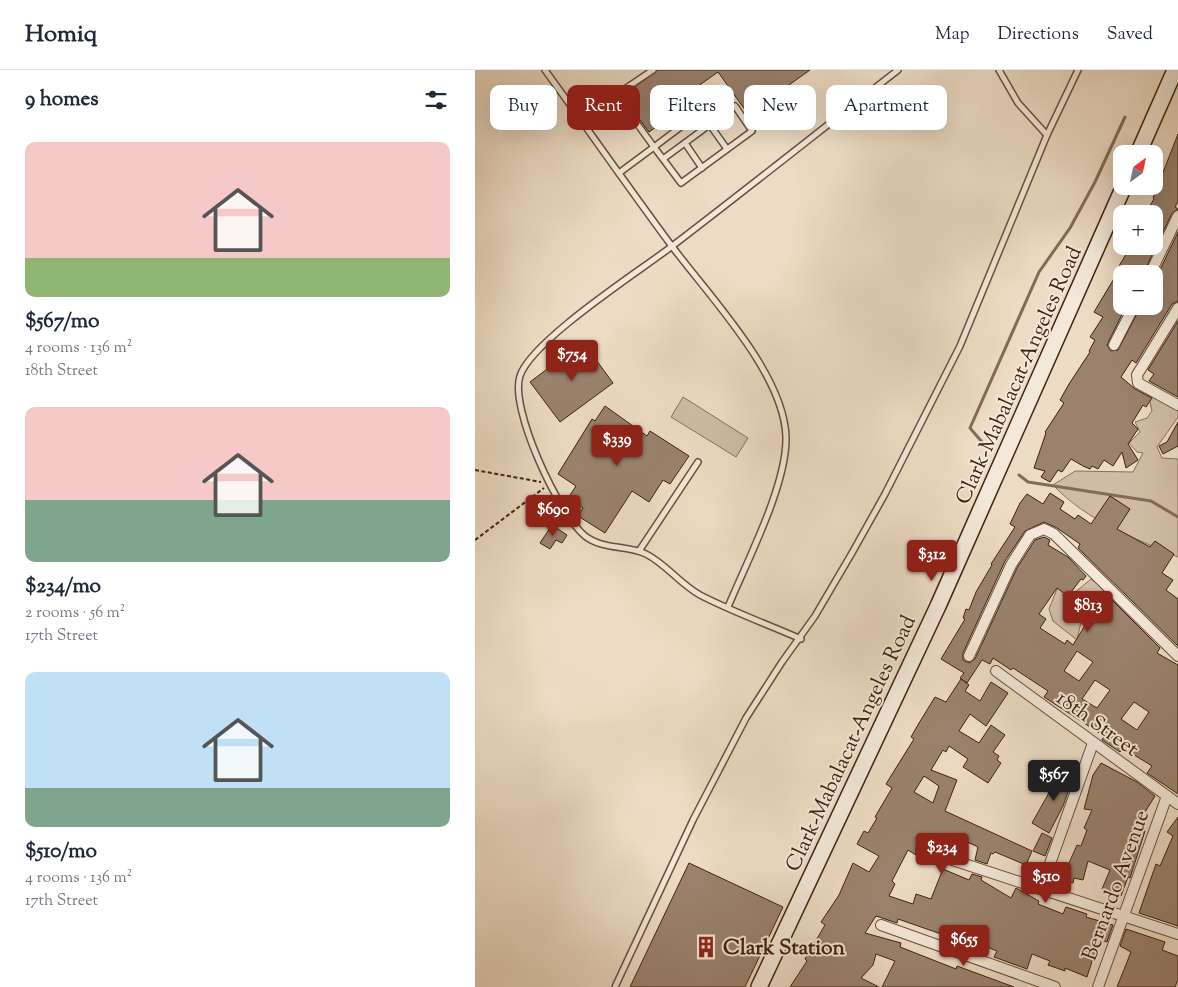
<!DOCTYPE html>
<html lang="en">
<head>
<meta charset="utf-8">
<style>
  body { margin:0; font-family:"Sorts Mill Goudy",serif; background:#f6f6f7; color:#1f2937; height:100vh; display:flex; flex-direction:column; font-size:19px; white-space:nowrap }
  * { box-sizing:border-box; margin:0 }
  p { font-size:16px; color:#747a83 }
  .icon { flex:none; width:28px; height:28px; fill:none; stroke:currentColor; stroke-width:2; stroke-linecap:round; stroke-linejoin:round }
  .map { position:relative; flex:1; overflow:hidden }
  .sheet { display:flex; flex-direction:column; background:#fff; width:475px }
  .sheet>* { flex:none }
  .hud { position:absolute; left:15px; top:15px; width:475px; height:45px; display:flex; gap:10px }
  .needle { width:32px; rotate:33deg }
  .fabs { position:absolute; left:638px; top:75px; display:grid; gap:10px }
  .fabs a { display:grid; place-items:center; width:50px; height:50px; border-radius:10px; background:#fff; box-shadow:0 5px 20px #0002; font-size:25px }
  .price { position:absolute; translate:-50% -42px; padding:0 11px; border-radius:5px; background:#8f2418; color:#fff; font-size:16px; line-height:32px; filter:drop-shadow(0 1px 2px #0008) }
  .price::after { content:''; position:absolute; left:50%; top:30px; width:15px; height:11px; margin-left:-8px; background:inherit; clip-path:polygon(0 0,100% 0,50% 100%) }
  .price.selected { background:#222; color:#fff }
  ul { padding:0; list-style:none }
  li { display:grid; align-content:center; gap:10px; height:265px; padding:0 25px }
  li span { display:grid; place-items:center; height:155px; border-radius:10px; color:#555 }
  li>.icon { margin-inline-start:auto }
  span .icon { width:90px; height:90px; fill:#fffc; stroke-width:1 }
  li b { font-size:21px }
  h2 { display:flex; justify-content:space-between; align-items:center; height:60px; padding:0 25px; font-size:21px }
  .pill { padding:0 18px; border-radius:10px; background:#fff; box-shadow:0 5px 20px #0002; font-size:18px; line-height:45px }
  .pill.selected { background:#8f2418; color:#fff }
  header { display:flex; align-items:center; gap:30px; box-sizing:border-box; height:70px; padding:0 25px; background:#fff; border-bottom:1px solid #e0e1e3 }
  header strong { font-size:24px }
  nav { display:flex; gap:28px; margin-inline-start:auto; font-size:18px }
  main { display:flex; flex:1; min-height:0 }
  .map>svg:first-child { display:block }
  .green { fill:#d0bca6; stroke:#886e5a }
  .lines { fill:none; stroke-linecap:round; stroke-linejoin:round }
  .stream { stroke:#846a57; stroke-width:3 }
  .building { fill:#9a826e; stroke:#40200f; fill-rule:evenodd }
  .lane-casing { stroke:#6b4f3c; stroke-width:8 }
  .street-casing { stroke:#6b4f3c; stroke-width:12 }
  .secondary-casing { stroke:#40200f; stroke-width:18 }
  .path { stroke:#40200f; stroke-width:2; stroke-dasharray:4 2.5; stroke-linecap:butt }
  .lane { stroke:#f3e8d9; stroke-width:5 }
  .street { stroke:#f3e8d9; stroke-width:10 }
  .secondary { stroke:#f3e8d9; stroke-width:15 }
  .labels { text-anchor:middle; stroke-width:4; stroke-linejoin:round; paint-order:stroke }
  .street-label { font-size:21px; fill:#40200f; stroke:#f3e8d9 }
  .poi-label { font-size:21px; font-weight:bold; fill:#40200f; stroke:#f3e8d9; text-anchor:start }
</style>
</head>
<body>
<header>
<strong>Homiq</strong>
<nav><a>Map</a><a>Directions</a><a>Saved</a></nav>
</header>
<main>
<section class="sheet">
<h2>9 homes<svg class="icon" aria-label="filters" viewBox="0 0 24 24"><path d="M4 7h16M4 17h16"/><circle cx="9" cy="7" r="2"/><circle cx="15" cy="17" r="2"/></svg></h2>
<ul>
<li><span style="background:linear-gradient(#f6c9c9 75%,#8fb573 0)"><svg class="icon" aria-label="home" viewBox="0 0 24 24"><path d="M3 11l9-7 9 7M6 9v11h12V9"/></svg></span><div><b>$567/mo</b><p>4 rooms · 136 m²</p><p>18th Street</p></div></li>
<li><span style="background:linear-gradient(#f6c9c9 60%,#7fa58c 0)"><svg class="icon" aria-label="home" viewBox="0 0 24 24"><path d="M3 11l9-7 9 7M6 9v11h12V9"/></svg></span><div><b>$234/mo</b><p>2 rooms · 56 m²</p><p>17th Street</p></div></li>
<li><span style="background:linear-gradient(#bfe0f5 75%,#7fa58c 0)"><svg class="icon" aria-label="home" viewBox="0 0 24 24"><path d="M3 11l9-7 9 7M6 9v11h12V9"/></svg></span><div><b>$510/mo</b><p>4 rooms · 136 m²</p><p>17th Street</p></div></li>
</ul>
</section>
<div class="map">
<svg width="703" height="917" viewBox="0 0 703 917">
  <rect width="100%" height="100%" fill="#eddcc5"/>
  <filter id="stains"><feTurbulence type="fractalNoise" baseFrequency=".004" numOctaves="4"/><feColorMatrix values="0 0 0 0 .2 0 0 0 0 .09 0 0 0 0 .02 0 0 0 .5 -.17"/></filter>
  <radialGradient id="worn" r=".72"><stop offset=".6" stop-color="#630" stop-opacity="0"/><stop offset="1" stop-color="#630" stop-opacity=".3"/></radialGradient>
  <!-- green -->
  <g class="green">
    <path d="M673,323L703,336V347L682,377L687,388L703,389V487C659,468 612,451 578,415L600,401L658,402L668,383L662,382L654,373L665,362L660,352L672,348L677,341Z"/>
    <path d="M208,327L273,368L261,387L196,347Z"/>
    <path d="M616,509L636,524L606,552L602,570L578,551L574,539L584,514L588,526L592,529Z"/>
  </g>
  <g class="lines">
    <!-- stream -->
    <g class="stream">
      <path d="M513,379L495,358L564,202L595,158L620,112L650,47"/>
      <path d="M544,405L553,412L676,431L703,447"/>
    </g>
  </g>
  <!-- building -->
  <g class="building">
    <path d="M183,0H335L273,44L243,2L219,19L224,27L174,62L147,26Z"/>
    <path d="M703,64V131L700,137L703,139L697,143L668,204H646V236H651L632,275L636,281L643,280L666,236H679V218L687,204H683L703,162V231L697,234L661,293L657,290L646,307L660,319L677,328L671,337L668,335L657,353L663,359L653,374L663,390L651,398L647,382L638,396L629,390L623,399L617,396L615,399L608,396L596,389L587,402L583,400L575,412L566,407L570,401L559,398L571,363L570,362L589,333L585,330L594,314L615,282L614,281L620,270L615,267L628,247L619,242L646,197L644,196L656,176H679V144H670L679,129L678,128Z"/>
    <path d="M703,251V327L674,311L679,304L673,300Z"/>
    <path d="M108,272L138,313L85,352L55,312Z"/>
    <path d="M130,336L172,366L175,361L214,386L195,414L188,410L174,432L157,421L130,463L103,446L108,438L93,428L101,416L83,404L117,349L120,351Z"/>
    <path d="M703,352V376L688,384L684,376L692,372Z"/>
    <path d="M575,423L589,432L585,439L600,449L603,445L616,454L635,426L655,439L642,459L675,477L680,471L699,484L687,503L698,510L691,520L703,529V576L603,478L605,474L582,458L569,452L550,461L530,491L488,583V590L494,593L500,589L542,498L560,470L569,467L575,470L573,475L593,487L611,506L608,510L606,509L593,526L582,518L564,544L571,549L565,558L590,574L592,570L598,575L612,552L617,555L635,528L685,578L682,583L703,595V724L672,703L677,696L648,678L645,682L627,670L629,666L569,627L573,621L538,598L536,600L518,588L515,594L507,590L492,613L485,608L489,603L466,589L490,549L488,548L491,539L494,540L501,522L517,495L516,494L540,457L535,454L545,433L552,424L568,434ZM602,581L618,592L604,611L589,601ZM620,610L635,620L622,638L607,629ZM659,632L674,642L662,660L646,649Z"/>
    <path d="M77,455L92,465L87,473L81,470L75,479L65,473Z"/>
    <path d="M486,609L494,615L490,621L505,631L516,612L533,623L511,656L495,644L484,661L504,673L516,655L530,665L518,682L524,686L522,690L526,693L513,713L488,697L493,689L474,676L471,682L468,680L456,700L482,710L470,741L557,781L551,795L520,782L518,784L516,783L512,794L500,790L503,777L484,768L477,783L448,773H445L441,777V785L433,780L417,811L420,814L414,826L438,834L441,824L456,829L468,799L494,810L497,804L507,807L506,810L536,828L541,818L564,831L563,834L588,844L591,837L612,844L611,847L638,855L632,872L624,869L612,907L590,898V901L573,895L575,891L557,884L552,899L519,887L522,881L497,871L498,869L471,860L469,865L423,849L422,853L401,846L390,863L426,873L425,877L481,899L482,896L539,917H407L420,891L401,884L398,895L386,908L404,917H315L332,891L330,889L350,855L346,852L364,825L378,793L394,802L404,786L382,774L389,761L393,763L402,748L400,747L417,718L411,714L439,669L436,667L444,653L460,627L471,632ZM449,706L464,716L458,733L439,722Z"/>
    <path d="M626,693L662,712L680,726L660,758L670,761L655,808L653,807L646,826L627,819L635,800L613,791L608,810L599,808L598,813L589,811L594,793L602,775L606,776L612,760L609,758L617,740L609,739L618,705Z"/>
    <path d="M588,698L599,705L588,736L574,763L557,753Z"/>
    <path d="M703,747V856L664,843L681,794L685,796L698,766L692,762Z"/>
    <path d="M567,763L577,768L570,786L558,781Z"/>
    <path d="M214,793L308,837L270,917H155Z"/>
    <path d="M651,859L690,872L687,880L703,886V910L700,917H642L656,882L645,876Z"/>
  </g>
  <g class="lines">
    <!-- lane casing -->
    <g class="lane-casing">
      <g id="lane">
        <path d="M70,0C112,58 153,117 196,175C233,225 309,303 311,367C312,415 272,491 253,537"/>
        <path d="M524,0L543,33L572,65"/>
        <path d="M142,26L179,77L144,103"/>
        <path d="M105,49L178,0"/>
        <path d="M235,55L252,79"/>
        <path d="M210,73L227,98"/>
        <path d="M188,89L260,36L277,61L206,113L179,77L247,26"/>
        <path d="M164,481L223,392"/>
        <path d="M326,569C292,554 258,542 225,525C205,514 191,494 171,484C152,475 128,480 110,466C84,445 34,338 45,306C56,271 163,202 196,177C272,119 347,59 423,0"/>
        <path d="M140,917L218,750L271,648L307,592L340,546L377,483L410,424L485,276L572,65L603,0"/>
      </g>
    </g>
    <!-- street casing -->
    <g class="street-casing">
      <g id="street">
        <path d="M675,204L703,146"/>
        <path d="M703,238L662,305L663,313L703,335"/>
        <path d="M639,275L659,236"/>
        <path d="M494,586L536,495L555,465L569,459L579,464L703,586"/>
        <path d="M521,601L703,734"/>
        <path d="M447,780L703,864"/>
        <path d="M566,819L618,673"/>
        <path d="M406,855L580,917"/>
        <path d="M623,917L692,726"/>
      </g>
    </g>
    <!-- secondary casing -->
    <g class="secondary-casing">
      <g id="secondary">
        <path d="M663,84L700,0"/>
        <path d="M284,917L463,536L649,116"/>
      </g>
    </g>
    <!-- path -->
    <g class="path">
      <path d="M0,400L66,412"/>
      <path d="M0,470L69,418"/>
    </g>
    <!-- lane -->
    <use href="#lane" class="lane"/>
    <!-- street -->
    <use href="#street" class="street"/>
    <!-- secondary -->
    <use href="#secondary" class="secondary"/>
  </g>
  <!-- icons -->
  <defs>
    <g id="building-bare" transform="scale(1.725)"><path d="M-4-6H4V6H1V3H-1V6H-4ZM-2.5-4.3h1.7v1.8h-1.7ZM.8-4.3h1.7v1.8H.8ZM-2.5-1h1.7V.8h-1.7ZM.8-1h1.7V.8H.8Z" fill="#8f2418" stroke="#f3e8d9" stroke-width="2.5" paint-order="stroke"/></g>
  </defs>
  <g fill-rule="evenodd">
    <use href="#building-bare" x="231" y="877"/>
  </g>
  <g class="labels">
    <!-- street labels -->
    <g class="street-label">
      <text transform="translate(543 305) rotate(-66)" y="7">Clark-Mabalacat-Angeles Road</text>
      <text transform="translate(623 653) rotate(36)" y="7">18th Street</text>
      <text transform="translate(375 673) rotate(-65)" y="7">Clark-Mabalacat-Angeles Road</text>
      <text transform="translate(640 815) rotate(-70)" y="7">Bernardo Avenue</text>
    </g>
    <!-- poi labels -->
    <g class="poi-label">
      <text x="248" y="884">Clark Station</text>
    </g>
  </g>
  <rect width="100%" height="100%" filter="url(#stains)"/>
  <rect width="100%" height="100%" fill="url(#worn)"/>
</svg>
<div class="fabs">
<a><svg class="needle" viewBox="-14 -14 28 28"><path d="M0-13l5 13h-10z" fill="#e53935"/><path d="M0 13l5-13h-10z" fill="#747a83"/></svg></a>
<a>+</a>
<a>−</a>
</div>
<b class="price" style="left:97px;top:312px">$754</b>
<b class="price" style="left:142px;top:397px">$339</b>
<b class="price" style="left:78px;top:467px">$690</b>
<b class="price" style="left:457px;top:512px">$312</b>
<b class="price" style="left:613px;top:563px">$813</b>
<b class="price selected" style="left:579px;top:732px">$567</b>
<b class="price" style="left:467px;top:805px">$234</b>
<b class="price" style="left:571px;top:834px">$510</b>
<b class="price" style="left:489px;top:897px">$655</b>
<div class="hud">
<a class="pill">Buy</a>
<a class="pill selected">Rent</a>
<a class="pill">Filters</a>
<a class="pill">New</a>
<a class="pill">Apartment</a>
</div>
</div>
</main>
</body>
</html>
